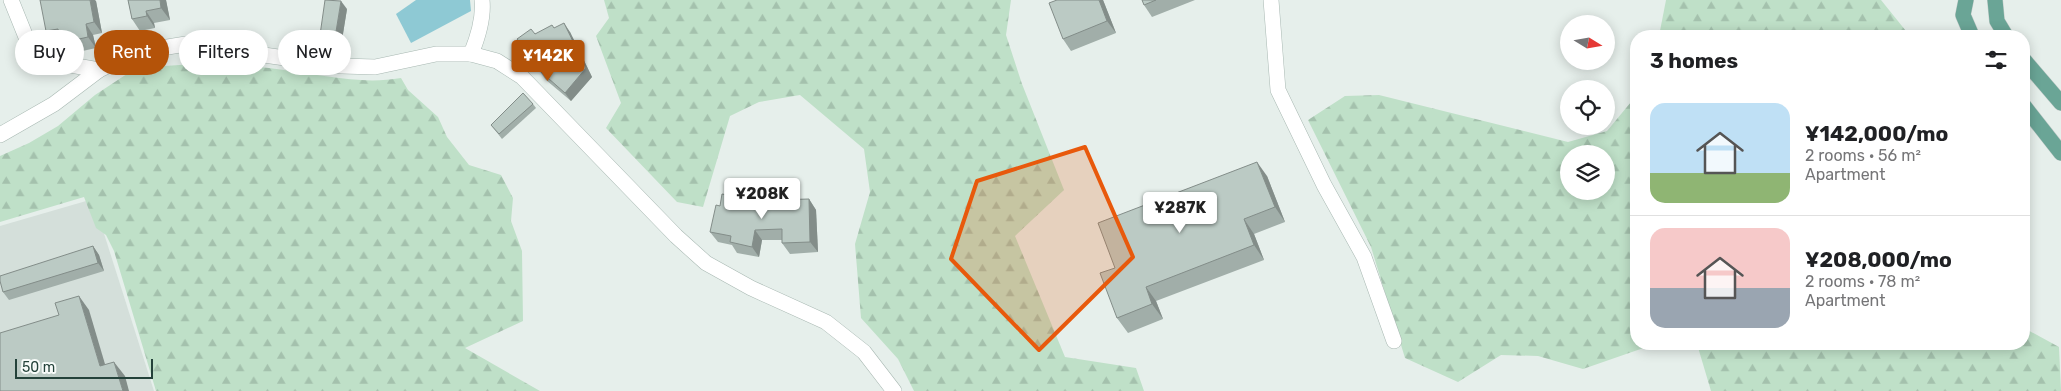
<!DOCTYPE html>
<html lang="en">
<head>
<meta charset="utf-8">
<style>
  body { margin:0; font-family:Rubik,sans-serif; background:#f2f2f2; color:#202124; height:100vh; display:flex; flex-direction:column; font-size:19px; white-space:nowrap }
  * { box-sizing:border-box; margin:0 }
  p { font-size:16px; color:#757577 }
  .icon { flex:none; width:28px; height:28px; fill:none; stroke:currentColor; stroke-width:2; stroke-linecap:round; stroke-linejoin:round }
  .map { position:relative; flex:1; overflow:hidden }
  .details { position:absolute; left:1630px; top:30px; width:400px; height:320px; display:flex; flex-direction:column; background:#fff; border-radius:20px; box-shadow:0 2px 12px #0003 }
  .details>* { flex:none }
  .top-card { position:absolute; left:15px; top:30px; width:475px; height:45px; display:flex; gap:10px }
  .needle { width:32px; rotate:101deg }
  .buttons { position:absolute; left:1560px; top:15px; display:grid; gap:10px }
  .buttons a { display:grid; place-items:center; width:55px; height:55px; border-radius:50%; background:#fff; box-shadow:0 2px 12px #0003; font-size:25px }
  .scale { position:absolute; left:15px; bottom:12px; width:138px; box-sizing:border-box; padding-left:5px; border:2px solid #24423a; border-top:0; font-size:14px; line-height:18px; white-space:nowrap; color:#24423a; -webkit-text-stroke:4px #f7fbf9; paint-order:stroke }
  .price { position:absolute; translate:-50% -42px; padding:0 11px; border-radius:5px; background:#fff; color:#222; font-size:16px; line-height:32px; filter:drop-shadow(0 1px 2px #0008) }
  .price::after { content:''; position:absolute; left:50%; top:30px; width:15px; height:11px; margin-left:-8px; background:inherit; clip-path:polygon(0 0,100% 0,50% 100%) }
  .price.on { background:#b45309; color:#fff }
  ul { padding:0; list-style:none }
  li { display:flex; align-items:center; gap:15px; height:125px; padding:0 20px }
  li+li { border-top:1px solid #e0e0e0 }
  li span { display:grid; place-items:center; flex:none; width:140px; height:100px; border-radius:15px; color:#555 }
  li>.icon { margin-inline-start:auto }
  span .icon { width:60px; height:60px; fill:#fffc; stroke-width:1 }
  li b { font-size:21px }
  h2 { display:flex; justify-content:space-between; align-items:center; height:60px; padding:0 20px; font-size:21px }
  .pill { padding:0 18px; border-radius:22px; background:#fff; box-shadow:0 2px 12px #0003; font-size:18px; line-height:45px }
  .pill.on { background:#b45309; color:#fff }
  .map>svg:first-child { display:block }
  .built { fill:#d4dfda }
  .forest { fill:url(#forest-firs); fill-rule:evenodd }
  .water { fill:#8ec9d4 }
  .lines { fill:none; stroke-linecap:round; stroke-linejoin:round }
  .minor-casing { stroke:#a8b8b2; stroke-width:16 }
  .primary-casing { stroke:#c2cac8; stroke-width:16 }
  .minor { stroke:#fff; stroke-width:15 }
  .primary { stroke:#6aa596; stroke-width:15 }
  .wall { fill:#a1aea9 }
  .shaded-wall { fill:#838d89 }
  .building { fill:#bbcac4; stroke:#838d89 }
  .marked { fill:#e8590c; fill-opacity:0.2; stroke:#e8590c; stroke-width:4; stroke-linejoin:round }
</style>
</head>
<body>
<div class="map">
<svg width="2061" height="391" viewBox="0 0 2061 391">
  <defs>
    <pattern id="forest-firs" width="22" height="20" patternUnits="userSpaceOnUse" patternTransform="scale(1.25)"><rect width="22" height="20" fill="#bfe0c8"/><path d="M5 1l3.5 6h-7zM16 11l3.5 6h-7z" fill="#a4c1ad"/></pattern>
  </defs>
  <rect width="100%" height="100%" fill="#e6efeb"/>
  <!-- built -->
  <path class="built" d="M93,199L154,391H0V226Z"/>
  <!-- forest -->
  <g class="forest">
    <path d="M604,0H1011L1006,35L1022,84L1064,190L1015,236L1065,357L1136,368L1144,391H914L898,359L861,318L855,244L870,192L864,149L800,95L759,102L730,116L703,207L677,202L606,128L621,103L596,36L609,18Z"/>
    <path d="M1666,0H1881L1910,36H1659Z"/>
    <path d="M208,63C233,65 258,66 284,70C323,75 362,85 401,78L408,90L438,117L447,137L469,165L501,175L513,198L511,221L522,251L523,321L465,348L540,391H156L114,251L106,235L96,228L84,197L0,222V156L29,143L58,126L95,95L136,68Z"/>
    <path d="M1379,95L1568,142L1607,131L1636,96V344H1655L1583,369L1538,356L1501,355L1458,382L1405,358L1371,247L1308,120L1345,96ZM1569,154H1606V191H1569Z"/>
    <path d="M2024,328L2059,347L2061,391H1711L1697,344H2024Z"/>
  </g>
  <!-- water -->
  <path class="water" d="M416,0H470L471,11L411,43L396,14Z"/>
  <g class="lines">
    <!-- minor casing -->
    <g class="minor-casing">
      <g id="minor">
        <path d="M11,0L32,52L65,64L99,70"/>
        <path d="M1271,0L1278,90L1324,185L1364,257L1394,341"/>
        <path d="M471,54C478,37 484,18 482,0"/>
        <path d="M0,135L54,104L99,70L137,52L186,44L342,66L375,67L436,54H471L497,61L522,77L676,236L706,263L751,288L826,322L864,352L894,391"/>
      </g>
    </g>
    <!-- primary casing -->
    <g class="primary-casing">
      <g id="primary">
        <path d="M1966,0L1963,15L1972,36"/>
        <path d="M1995,0L1997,21L2006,36"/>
        <path d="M2024,60L2061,103"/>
        <path d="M2024,106L2061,153"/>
      </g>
    </g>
    <!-- minor -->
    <use href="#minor" class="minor"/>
    <!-- primary -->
    <use href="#primary" class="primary"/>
  </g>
  <!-- wall -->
  <g class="wall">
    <path d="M128,0H166L170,20L154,23L155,28L140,31L132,19Z"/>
    <path d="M1103,0L1116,33L1071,51L1063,39Z"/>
    <path d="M1142,0H1195L1152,17L1144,5Z"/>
    <path d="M96,1L102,33L93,35L96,48L69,54L61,43V41L54,42L46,31Z"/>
    <path d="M347,9L341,46L326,44L320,35Z"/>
    <path d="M554,28L570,32L592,77L571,101L546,80L517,39Z"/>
    <path d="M533,104L536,108L502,139L491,125Z"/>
    <path d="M1267,176L1285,222L1254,234L1264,260L1156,301L1163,319L1128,333L1117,318L1115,268Z"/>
    <path d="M809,199L816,210L818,252L790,254L782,243V240H762L759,257L737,253L732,245L718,242L710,232L720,206L741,202L776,209Z"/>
    <path d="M93,246L99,255L104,271L9,300L3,292Z"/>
  </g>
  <!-- shaded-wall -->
  <g class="shaded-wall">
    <path d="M90,0H95L96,1L102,33L94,22Z"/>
    <path d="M160,0H166L170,20L161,8Z"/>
    <path d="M1099,0H1103L1116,33L1107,21Z"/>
    <path d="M341,1L347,9L341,46L335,38Z"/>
    <path d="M146,11L154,23L155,28L147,16Z"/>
    <path d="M564,23L570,32L592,77L571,101L565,93Z"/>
    <path d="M86,24L93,35L96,48L88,37Z"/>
    <path d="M1257,162L1267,176L1285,222L1275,207Z"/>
    <path d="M809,199L816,210L818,252L810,242Z"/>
    <path d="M1244,219L1254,234L1264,260L1254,245Z"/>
    <path d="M755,230L762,240L759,257L752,247Z"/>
    <path d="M93,246L99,255L104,271L98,263Z"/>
    <path d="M1146,287L1156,301L1163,319L1152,304Z"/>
    <path d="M79,296L89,310L110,381L100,366Z"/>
    <path d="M114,362L125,376L129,391H123Z"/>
  </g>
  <!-- building -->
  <g class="building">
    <path d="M40,0H90L94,22L86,24L88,37L61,43L58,29L46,31Z"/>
    <path d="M128,0H160L161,8L146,11L147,16L132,19Z"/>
    <path d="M325,0L341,1L335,38L320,35Z"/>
    <path d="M1057,0H1099L1107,21L1063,39L1049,3Z"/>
    <path d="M1142,0H1156L1144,5Z"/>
    <path d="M564,23L586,68L565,93L540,71L517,39L531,29L535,34L552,25L554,28Z"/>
    <path d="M523,93L533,104L499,134L491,125Z"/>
    <path d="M1257,162L1275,207L1244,219L1254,245L1146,287L1152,304L1117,318L1100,273L1115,268L1098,223Z"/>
    <path d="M722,194L738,197L737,201L776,209L775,200L809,199L810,242L782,243V229L755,230L752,247L730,242L731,236L710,232L716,205L720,206Z"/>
    <path d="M93,246L98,263L3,292L0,281V276Z"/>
    <path d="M79,296L100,366L114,362L123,391H0V333L59,315L55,303Z"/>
  </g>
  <!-- marked area -->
  <path class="marked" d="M1085,147L1133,257L1039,350L951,259L977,181Z"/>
</svg>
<div class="buttons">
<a><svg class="needle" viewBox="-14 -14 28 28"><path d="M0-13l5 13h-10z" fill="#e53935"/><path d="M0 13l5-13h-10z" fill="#757577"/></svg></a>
<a><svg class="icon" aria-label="locate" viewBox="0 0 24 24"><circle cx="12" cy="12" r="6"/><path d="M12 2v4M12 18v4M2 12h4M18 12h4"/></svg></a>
<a><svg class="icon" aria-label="layers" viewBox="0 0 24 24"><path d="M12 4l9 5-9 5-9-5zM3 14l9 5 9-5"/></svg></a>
</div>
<div class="scale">50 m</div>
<b class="price on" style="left:548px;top:82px">¥142K</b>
<b class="price" style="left:762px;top:220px">¥208K</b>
<b class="price" style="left:1180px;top:234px">¥287K</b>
<div class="top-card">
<a class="pill">Buy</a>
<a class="pill on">Rent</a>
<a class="pill">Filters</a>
<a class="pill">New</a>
</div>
<section class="details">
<h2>3 homes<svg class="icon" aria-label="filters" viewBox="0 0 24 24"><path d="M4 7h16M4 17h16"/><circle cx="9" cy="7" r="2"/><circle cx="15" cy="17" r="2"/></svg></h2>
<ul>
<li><span style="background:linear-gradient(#bfe0f5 70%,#8fb573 0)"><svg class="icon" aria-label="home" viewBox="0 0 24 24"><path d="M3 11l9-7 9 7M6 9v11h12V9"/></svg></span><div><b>¥142,000/mo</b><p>2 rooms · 56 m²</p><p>Apartment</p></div></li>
<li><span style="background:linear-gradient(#f6c9c9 60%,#9aa5b1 0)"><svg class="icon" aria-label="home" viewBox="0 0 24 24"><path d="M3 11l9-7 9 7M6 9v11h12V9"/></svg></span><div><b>¥208,000/mo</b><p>2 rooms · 78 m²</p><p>Apartment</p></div></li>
</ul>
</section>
</div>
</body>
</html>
